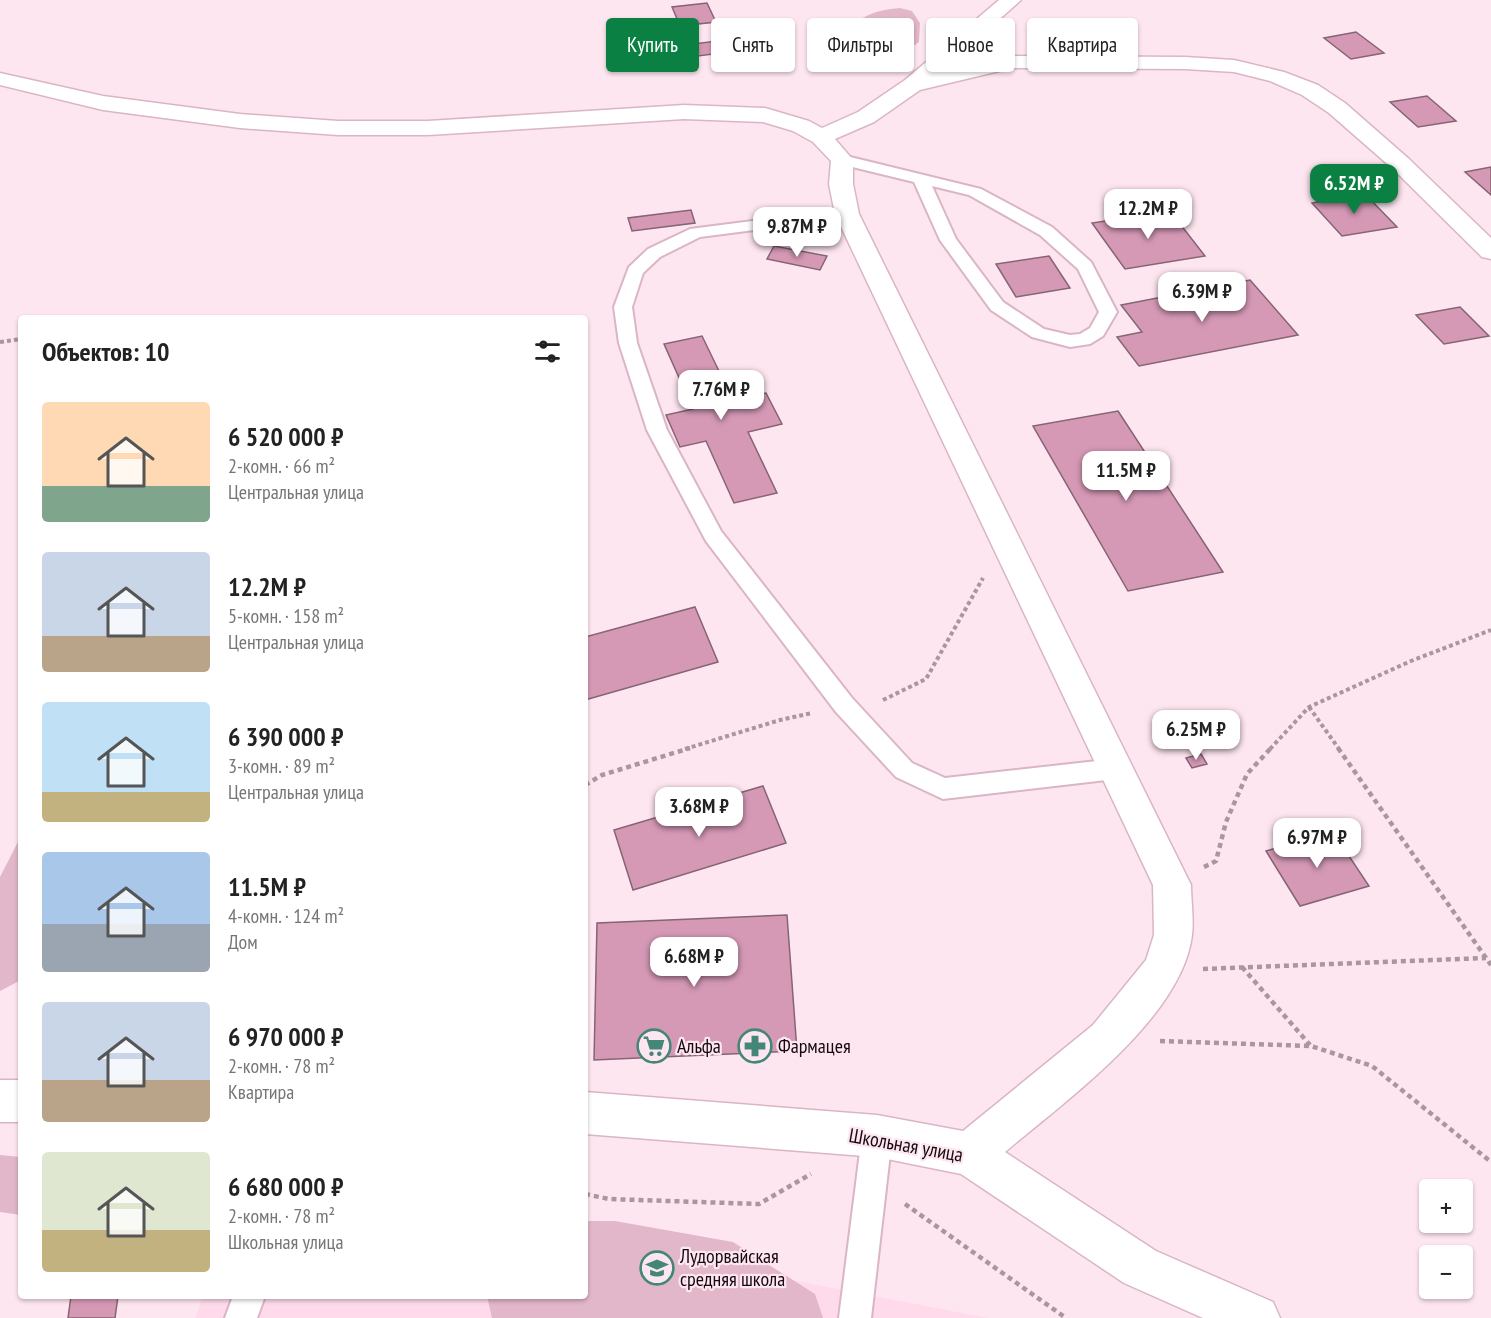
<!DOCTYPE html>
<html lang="ru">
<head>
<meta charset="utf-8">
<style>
  body { margin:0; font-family:"PT Sans Narrow",sans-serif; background:#f2f2f2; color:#222; height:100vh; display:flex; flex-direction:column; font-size:22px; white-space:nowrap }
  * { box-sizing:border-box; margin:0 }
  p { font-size:20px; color:#767676 }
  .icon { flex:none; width:33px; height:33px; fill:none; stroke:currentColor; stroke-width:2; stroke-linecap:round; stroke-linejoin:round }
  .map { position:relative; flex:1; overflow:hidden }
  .details { position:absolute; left:18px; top:315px; width:570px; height:984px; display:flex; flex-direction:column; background:#fff; border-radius:6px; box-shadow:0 2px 4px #0004 }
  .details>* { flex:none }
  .banner { position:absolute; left:606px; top:18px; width:570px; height:54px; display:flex; gap:12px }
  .fabs { position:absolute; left:1419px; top:1179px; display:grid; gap:12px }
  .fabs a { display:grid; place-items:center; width:54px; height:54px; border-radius:6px; background:#fff; box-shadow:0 2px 4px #0004; font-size:30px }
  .price { position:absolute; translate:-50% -51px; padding:0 14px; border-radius:12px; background:#fff; color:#222; font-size:20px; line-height:39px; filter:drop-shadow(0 2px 3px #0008) }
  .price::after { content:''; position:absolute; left:50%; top:36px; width:18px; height:14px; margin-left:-9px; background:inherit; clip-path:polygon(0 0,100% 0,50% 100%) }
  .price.selected { background:#0b8043; color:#fff }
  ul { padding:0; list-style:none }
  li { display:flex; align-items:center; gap:18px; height:150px; padding:0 24px }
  li span { display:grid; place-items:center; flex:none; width:168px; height:120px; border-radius:6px; color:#555 }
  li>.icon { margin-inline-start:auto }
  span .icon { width:72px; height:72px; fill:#fffc; stroke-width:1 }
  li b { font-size:26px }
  h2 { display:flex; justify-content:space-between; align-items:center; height:72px; padding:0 24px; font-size:26px }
  .chip { padding:0 21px; border-radius:6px; background:#fff; box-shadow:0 2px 4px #0004; font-size:21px; line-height:54px }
  .chip.selected { background:#0b8043; color:#fff }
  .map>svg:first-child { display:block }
  .built { fill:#ffdaeb }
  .green { fill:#e2b7ca }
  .building { fill:#d599b6; stroke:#856473; stroke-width:1.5 }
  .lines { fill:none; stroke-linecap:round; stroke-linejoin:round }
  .service-casing { stroke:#dab5c6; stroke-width:4 }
  .minor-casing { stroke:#dab5c6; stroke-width:3 }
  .path-far1 { stroke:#a9969f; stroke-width:4; stroke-dasharray:4 3; stroke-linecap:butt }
  .path { stroke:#a9969f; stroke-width:4.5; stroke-dasharray:5 4; stroke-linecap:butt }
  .service { fill:#fff; fill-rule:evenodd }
  .minor { fill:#fff; fill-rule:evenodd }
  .labels { text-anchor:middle; stroke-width:4.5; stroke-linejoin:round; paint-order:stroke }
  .near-poi-label { font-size:20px; fill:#160a10; stroke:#fee6f1; text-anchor:start }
  .near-street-label { font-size:20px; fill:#160a10; stroke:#fee6f1 }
</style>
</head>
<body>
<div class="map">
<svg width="1491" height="1318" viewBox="0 0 1491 1318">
  <rect width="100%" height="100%" fill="#fee6f1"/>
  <!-- built -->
  <path class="built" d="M585,1240L988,1318H195L203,1296H585Z"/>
  <!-- green -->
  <g class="green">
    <path d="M900,8L912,11L920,23L919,42C890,64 874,77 843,50L841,38C856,17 875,10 900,8Z"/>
    <path d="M21,836V980L0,991V877Z"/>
    <path d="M0,1155L21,1157V1215L0,1212Z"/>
    <path d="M585,1221H615L733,1242L815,1294L823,1318H492L487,1296H585Z"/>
  </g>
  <!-- building -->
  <g class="building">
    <path d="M707,3L716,22L680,26L672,7Z"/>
    <path d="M1356,32L1384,53L1351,59L1324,38Z"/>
    <path d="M717,41L722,53L658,61L653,49Z"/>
    <path d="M1427,96L1456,121L1418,127L1390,102Z"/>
    <path d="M1491,167V195L1465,172Z"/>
    <path d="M1365,194L1397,227L1342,236L1312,203Z"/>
    <path d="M691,210L695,223L632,231L628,218Z"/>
    <path d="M1170,211L1205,256L1125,269L1092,223Z"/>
    <path d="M774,246L827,256L820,270L767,259Z"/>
    <path d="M1049,256L1070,288L1016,297L996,264Z"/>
    <path d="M1250,280L1298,335L1139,366L1117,337L1142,332L1121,305Z"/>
    <path d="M1460,307L1489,336L1444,344L1416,315Z"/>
    <path d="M702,336L733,400L766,393L782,424L748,432L777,493L734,503L706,441L680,447L666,415L693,409L664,344Z"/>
    <path d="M1118,411L1223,572L1128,591L1033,426Z"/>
    <path d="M695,607L718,662L585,700V637Z"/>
    <path d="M1201,754L1207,764L1192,768L1186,758Z"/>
    <path d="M763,786L786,843L633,890L614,830Z"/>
    <path d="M1333,832L1369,886L1300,906L1266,851Z"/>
    <path d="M787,915L797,1051L594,1060L597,923Z"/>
    <path d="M71,1296H118L115,1318H68Z"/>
  </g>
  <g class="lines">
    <!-- service casing -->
    <g class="service-casing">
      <g id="service">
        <path d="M842,155L981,189L1052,227L1091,262L1117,312L1103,336L1090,344L1070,347L1032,337L991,310L940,240L914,182L836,163L834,160L836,157ZM932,186L969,195L1040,235L1078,269L1099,312L1090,328L1080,334L1070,335L1044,329L1003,302L956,239Z"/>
        <path d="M847,209L853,211L855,214L853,217L700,237L660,257L643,273L632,307L637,343L667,430L721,531L852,698L912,763L945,778L1115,759L1123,762L1127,769L1123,776L1115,779L943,799L896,777L836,712L706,541L647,430L619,343L614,307L629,267L648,249L690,229Z"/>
        <path d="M877,1121L887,1126L892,1136L871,1318H839L862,1136L867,1126Z"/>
        <path d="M233,1296H265L257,1318H225Z"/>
      </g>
    </g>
    <!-- minor casing -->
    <g class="minor-casing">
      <g id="minor">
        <path d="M999,0H1021L940,72L1012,56L1185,57L1234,60L1284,72L1318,85L1345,103L1409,159L1491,238V259L1482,257L1393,169L1329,113L1302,95L1270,81L1234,72L1185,69L1012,68L920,90L874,122L835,139L853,160V184L859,214L1191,885C1191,901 1194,919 1192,935C1182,1018 1065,1101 1005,1152L1156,1251L1273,1302L1280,1318H1203L1124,1283L961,1174L877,1157L585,1134V1092L877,1115L963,1131L1093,1025L1146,960L1154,935L1153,885L835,214L829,184L831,161L813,142L793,131L763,122L684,119L428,135H338L240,128L103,110L0,85V73L103,96L240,114L338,121H428L684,105L765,108L809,121L822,128L858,112L905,80Z"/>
        <rect x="0" y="1080" width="21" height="42"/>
      </g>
    </g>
    <!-- path-far1 -->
    <g class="path-far1">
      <path d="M0,342L21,339"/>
      <path d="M883,700L926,679L983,578"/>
      <path d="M1309,707L1339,749"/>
      <path d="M685,749L780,720L812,713"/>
      <path d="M1270,749L1309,707L1411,661L1491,630"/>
    </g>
    <!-- path -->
    <g class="path">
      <path d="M1338,748L1491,965"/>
      <path d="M585,785L602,775L690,748"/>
      <path d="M1204,867L1216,861L1226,822L1247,774L1271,748"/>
      <path d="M1242,967L1310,1045"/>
      <path d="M1203,969L1486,958"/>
      <path d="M1160,1041L1311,1046L1372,1066L1491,1162"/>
      <path d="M585,1194L609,1199L759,1204L811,1174"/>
      <path d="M905,1204L1066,1318"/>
    </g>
    <!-- service -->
    <use href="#service" class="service"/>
    <!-- minor -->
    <use href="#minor" class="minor"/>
  </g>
  <!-- icons -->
  <defs>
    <g id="supermarket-ring" transform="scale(1.725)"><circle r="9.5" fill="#fee6f1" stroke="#448677" stroke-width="1.5"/><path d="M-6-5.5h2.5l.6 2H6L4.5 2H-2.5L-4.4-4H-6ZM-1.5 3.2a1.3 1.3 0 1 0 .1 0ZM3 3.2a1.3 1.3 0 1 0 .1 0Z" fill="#448677"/></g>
    <g id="pharmacy-ring" transform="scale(1.725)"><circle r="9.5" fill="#fee6f1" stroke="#448677" stroke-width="1.5"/><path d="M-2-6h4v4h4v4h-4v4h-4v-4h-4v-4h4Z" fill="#448677"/></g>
    <g id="school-ring" transform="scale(1.725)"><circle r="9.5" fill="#fee6f1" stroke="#448677" stroke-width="1.5"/><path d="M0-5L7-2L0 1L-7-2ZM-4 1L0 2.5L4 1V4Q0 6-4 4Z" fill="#448677"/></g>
  </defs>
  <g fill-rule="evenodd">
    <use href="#supermarket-ring" x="654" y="1046"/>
    <use href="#pharmacy-ring" x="755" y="1046"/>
    <use href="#school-ring" x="657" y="1268"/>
  </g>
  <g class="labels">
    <!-- near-poi labels -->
    <g class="near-poi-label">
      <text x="677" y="1053">Альфа</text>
      <text x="778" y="1053">Фармацея</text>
      <text x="680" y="1263">Лудорвайская<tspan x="680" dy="23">средняя школа</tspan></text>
    </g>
    <!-- near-street labels -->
    <g class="near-street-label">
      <text transform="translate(906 1145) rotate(10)" y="7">Школьная улица</text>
    </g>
  </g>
</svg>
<div class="fabs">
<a>+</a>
<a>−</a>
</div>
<b class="price selected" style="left:1354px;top:215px">6.52M ₽</b>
<b class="price" style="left:1148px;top:240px">12.2M ₽</b>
<b class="price" style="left:797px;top:258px">9.87M ₽</b>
<b class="price" style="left:1202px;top:323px">6.39M ₽</b>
<b class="price" style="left:721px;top:421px">7.76M ₽</b>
<b class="price" style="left:1126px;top:502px">11.5M ₽</b>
<b class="price" style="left:1196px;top:761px">6.25M ₽</b>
<b class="price" style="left:699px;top:838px">3.68M ₽</b>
<b class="price" style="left:1317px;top:869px">6.97M ₽</b>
<b class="price" style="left:694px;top:988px">6.68M ₽</b>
<div class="banner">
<a class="chip selected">Купить</a>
<a class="chip">Снять</a>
<a class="chip">Фильтры</a>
<a class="chip">Новое</a>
<a class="chip">Квартира</a>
</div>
<section class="details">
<h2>Объектов: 10<svg class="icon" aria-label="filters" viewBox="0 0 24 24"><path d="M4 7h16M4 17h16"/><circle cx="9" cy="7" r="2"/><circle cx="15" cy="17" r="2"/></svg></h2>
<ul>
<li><span style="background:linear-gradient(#ffd9b3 70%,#7fa58c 0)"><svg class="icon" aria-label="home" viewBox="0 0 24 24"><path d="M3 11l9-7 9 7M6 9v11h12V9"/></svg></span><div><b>6 520 000 ₽</b><p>2-комн. · 66 m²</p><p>Центральная улица</p></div></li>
<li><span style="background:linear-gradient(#c9d6e8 70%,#b9a48a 0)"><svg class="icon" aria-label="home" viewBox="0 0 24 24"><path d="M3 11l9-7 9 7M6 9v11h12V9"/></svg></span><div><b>12.2M ₽</b><p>5-комн. · 158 m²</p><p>Центральная улица</p></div></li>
<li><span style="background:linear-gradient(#bfe0f5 75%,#c2b280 0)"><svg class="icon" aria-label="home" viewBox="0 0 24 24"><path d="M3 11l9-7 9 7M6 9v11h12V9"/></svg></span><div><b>6 390 000 ₽</b><p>3-комн. · 89 m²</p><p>Центральная улица</p></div></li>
<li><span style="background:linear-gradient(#a9c7e8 60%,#9aa5b1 0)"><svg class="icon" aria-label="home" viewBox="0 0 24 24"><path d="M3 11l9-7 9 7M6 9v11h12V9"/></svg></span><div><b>11.5M ₽</b><p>4-комн. · 124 m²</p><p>Дом</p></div></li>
<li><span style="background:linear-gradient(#c9d6e8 65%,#b9a48a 0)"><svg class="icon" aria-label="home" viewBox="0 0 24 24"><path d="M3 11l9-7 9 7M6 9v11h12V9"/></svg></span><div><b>6 970 000 ₽</b><p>2-комн. · 78 m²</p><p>Квартира</p></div></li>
<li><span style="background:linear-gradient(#dfe7d0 65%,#c2b280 0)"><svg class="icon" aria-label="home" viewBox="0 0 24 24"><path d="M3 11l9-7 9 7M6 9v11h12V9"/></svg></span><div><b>6 680 000 ₽</b><p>2-комн. · 78 m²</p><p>Школьная улица</p></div></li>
</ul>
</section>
</div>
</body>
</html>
